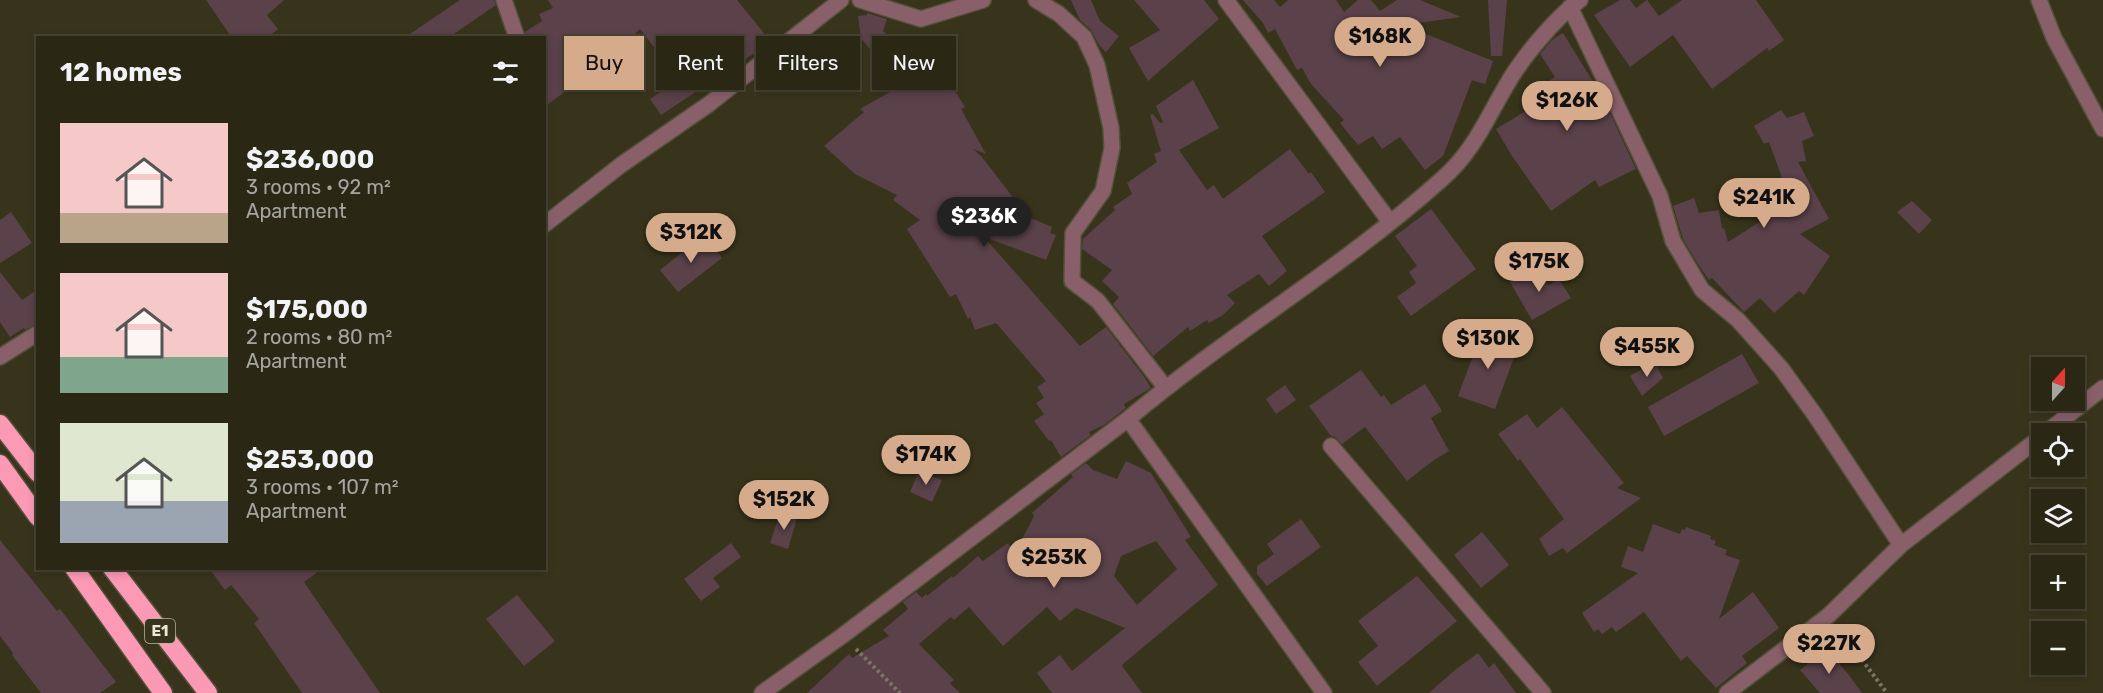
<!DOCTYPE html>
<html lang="en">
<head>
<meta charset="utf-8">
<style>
  body { margin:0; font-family:Rubik,sans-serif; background:#363322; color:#f1f3f6; height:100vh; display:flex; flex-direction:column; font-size:22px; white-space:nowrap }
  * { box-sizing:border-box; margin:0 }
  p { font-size:20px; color:#a5a5a0 }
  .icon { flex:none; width:33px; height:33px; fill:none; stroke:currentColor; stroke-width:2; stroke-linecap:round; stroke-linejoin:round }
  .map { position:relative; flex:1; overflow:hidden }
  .sheet { position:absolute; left:36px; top:36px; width:510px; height:534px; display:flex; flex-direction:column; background:#2a2715; border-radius:0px; box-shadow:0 3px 9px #0003,0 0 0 2px #464434 }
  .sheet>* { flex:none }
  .guide { position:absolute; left:564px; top:36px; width:570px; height:54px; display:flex; gap:12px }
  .needle { width:39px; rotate:21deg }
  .buttons { position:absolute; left:2031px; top:357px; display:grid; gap:12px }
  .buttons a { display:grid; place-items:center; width:54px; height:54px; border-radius:0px; background:#2a2715; box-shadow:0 3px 9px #0003,0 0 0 2px #464434; font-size:30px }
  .price { position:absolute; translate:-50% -51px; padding:0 14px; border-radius:21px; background:#d6ab8b; color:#111; font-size:20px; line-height:39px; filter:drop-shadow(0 2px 3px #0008) }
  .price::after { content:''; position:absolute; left:50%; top:36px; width:18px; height:14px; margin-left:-9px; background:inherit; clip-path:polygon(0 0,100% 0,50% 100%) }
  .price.current { background:#222; color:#fff }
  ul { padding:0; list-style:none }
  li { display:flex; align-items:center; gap:18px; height:150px; padding:0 24px }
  li span { display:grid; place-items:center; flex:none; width:168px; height:120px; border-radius:0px; color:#555 }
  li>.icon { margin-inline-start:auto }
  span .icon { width:72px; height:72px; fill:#fffc; stroke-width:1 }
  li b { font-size:26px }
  h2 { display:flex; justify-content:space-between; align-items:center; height:72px; padding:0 24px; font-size:26px }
  .tag { padding:0 21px; border-radius:0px; background:#2a2715; box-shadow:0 3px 9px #0003,0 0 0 2px #464434; font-size:21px; line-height:54px }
  .tag.current { background:#d6ab8b; color:#111 }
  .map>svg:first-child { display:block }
  .building { fill:#5a414a; fill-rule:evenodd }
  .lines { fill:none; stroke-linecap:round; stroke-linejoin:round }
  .minor-casing { stroke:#54513a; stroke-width:18 }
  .highway-casing { stroke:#54513a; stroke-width:21 }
  .path { stroke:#7a7662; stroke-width:4; stroke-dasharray:3 3; stroke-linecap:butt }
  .minor { stroke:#89606a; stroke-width:15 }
  .highway { stroke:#fc99b5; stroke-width:18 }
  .labels { text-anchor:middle; stroke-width:5; stroke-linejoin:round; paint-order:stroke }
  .shield { fill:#38341c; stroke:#b5b1a0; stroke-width:1.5 }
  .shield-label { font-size:15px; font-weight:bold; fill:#eae7d9 }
</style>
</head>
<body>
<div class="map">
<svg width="2103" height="693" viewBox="0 0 2103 693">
  <rect width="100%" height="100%" fill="#38341c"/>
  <!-- building -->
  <g class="building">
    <path d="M206,0H284L267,15L278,29L267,38H232Z"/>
    <path d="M460,0H494L496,5L448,38H404Z"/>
    <path d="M548,0H737L771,42L661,115L650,99L679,80L640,29L599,67L544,107V38H526L525,32L542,21L539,14L553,8Z"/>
    <path d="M1071,0H1091L1100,21L1119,36L1106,52L1099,45L1091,30L1080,20Z"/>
    <path d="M1134,0H1204L1219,19L1148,81L1129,48L1160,30Z"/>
    <path d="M1243,0H1274L1280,7L1288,0H1336L1344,12L1358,0H1371L1380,11L1397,0H1420L1461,17L1404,25L1493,61L1485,84L1472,80L1443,156L1425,170L1400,137L1382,149L1373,136L1358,145L1340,123L1344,120L1311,84L1302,68L1297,70L1275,29L1268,33L1263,23Z"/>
    <path d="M1488,0H1507L1502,56H1491Z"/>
    <path d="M1620,0H1630L1636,8L1647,0L1659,16L1682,0H1756L1784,40L1769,51L1767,48L1712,89L1673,35L1630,67L1594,15Z"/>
    <path d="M867,13L887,19L883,31L902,50L884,67L861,38L858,16L867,15Z"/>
    <path d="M1563,33L1603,98L1636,169L1599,187L1595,180L1551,211L1512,156L1496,129L1536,105L1534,101L1538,99L1531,97L1541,91L1539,87L1555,77L1540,54L1552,40Z"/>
    <path d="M936,66L947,84L949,82L965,107L961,109L986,154L973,149L982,157L1028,217L1052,227L1050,233L1056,235L1046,260L984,237L1080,346L1106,327L1145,378L1151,388L1124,404L1126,408L1104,425L1089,432L1091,435L1061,457L1051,440L1049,441L1034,421L1044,414L1036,403L1044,398L1037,387L1046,381L996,323L975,330L970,317L968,319L956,294L950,297L907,229L920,220L893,200L897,195L855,174L824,146L864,112L860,109Z"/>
    <path d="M1193,80L1219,128L1179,150L1207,190L1214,185L1223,199L1290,149L1309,174L1311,172L1325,192L1262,236L1287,271L1269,286L1259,274L1227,295L1235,303L1223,315L1209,323L1207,320L1190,331L1188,327L1153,356L1113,304L1119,297L1102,281L1112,270L1082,249L1083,239L1115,210L1113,207L1132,194L1127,183L1157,162L1154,154L1161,151L1150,115L1153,114L1160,123L1163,122L1156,106Z"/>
    <path d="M1781,110L1787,118L1804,112L1814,136L1802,141L1806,161L1798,162L1829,219L1800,234L1830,256L1804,295L1799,291L1774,313L1760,298L1744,312L1712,278L1709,280L1698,264L1683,239L1673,206L1694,198L1699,213L1719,210L1722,229L1724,228L1728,242L1766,218L1756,201L1785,186L1769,142L1764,144L1754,126Z"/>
    <path d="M1912,201L1932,220L1919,234L1897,212Z"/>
    <path d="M1431,209L1476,269L1411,316L1397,297L1416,283L1409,272L1417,266L1395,236Z"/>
    <path d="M11,212L32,243L0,263V220Z"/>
    <path d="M704,235L722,258L678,292L660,270Z"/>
    <path d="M1537,266L1548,285L1559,279L1571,298L1532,320L1510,282Z"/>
    <path d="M0,272L22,300L38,289V323L25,330L24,328L10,337L0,322Z"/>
    <path d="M1482,331L1519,344L1495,409L1458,396Z"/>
    <path d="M1742,354L1759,383L1664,436L1648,407Z"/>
    <path d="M1654,362L1663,378L1642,396L1630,376Z"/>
    <path d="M1361,370L1381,397L1384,395L1391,405L1425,384L1442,411L1431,418L1449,451L1434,460L1407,481L1365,427L1342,444L1335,437L1331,436L1309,406Z"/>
    <path d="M1285,385L1296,400L1276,414L1266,399Z"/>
    <path d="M1562,407L1624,483L1617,488L1641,498L1567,553L1563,548L1549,556L1539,539L1564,519L1520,459L1518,461L1498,434L1527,414L1537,428Z"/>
    <path d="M1126,461L1151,473L1191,537L1185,540L1218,585L1123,664L1122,666L1142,693H1052L1037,673L1060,655L1072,671L1125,628L1076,608L1060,621L1047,607L1003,646L969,607L954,620L951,617L919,644L954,680L950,683L960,693H807L849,654L852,658L889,636L883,630L908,609L903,602L916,592L922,598L926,594L927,596L952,576L953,578L978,556L983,561L1008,543L1015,553L1034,516L1032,513L1073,477L1071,474L1086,463L1093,470L1117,479ZM1156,541L1177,569L1137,605L1114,576L1121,556Z"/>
    <path d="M919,471L942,480L932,502L910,492Z"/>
    <path d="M780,513L797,518L788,549L770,543Z"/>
    <path d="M1301,519L1321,547L1267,586L1257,574V566L1274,554L1267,544Z"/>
    <path d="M1653,524L1680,534L1682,529L1685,530L1686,527L1711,536L1710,539L1716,541L1714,545L1727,550L1725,555L1740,560L1719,619L1753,592L1779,628L1742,656L1747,663L1716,688L1687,656L1681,661L1644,612L1616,632L1612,627L1602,634L1598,629L1594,632L1582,613L1638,573L1621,567L1628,546L1643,552Z"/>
    <path d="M1482,532L1509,565L1481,588L1454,555Z"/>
    <path d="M0,540L57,611L60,609L116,682L100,693H41L12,655L13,653L0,636Z"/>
    <path d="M731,543L741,557L713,578L720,587L701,601L684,579Z"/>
    <path d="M209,568H323L304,582L380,693H302L254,623L259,619L231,585L225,590Z"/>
    <path d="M1417,576L1457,621L1377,686L1358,662L1378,646L1358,621Z"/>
    <path d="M517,595L555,641L524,666L486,619Z"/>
    <path d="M1826,648L1848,674L1862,693H1820L1800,670Z"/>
    <path d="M1478,653L1489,668L1494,663L1516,693H1429L1455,670Z"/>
  </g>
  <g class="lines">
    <!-- minor casing -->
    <g class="minor-casing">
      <g id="minor">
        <path d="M504,0L517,38"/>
        <path d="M860,0L921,19L983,0"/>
        <path d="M1036,0L1059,14L1084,37L1097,65L1111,128L1112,148L1103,191L1073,233L1072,281L1098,301L1165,387"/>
        <path d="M1226,0L1390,222"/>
        <path d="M2039,0L2054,38L2103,129"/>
        <path d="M1570,7L1660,196L1673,241L1702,290L1738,320L1781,368L1815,415L1901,545"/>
        <path d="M544,225L621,165L709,104L841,0"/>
        <path d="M0,357L38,333"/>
        <path d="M1128,419L1324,693"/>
        <path d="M2044,434L2103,388"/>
        <path d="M1331,446L1543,693"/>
        <path d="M762,693L842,636L1128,419C1229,334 1344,267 1442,179C1473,152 1486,120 1506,86C1521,59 1555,18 1580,0"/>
        <path d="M1727,693L1828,616L1901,545L2042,436"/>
      </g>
    </g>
    <!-- highway casing -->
    <g class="highway-casing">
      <g id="highway">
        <path d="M0,424L38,473"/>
        <path d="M0,464L38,517"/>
        <path d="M74,568L163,693"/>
        <path d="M112,568L208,693"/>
      </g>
    </g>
    <!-- path -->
    <g class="path">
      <path d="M1840,631L1887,693"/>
      <path d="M856,649L900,693"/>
    </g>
    <!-- minor -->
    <use href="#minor" class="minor"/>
    <!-- highway -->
    <use href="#highway" class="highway"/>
  </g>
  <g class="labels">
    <!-- shield labels -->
    <rect class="shield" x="145" y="619" width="30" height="24" rx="4.5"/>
    <g class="shield-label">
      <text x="160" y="636">E1</text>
    </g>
  </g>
</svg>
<div class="buttons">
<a><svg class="needle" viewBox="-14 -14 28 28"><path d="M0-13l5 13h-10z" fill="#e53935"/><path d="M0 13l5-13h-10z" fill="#a5a5a0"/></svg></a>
<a><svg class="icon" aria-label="locate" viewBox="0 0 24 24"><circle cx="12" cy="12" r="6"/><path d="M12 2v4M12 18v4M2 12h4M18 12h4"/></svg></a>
<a><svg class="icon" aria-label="layers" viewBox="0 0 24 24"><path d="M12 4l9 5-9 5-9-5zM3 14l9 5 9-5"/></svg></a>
<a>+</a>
<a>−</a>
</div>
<b class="price" style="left:1380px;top:68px">$168K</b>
<b class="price" style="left:1567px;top:132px">$126K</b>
<b class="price" style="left:1764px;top:229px">$241K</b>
<b class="price current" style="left:984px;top:248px">$236K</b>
<b class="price" style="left:691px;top:264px">$312K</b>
<b class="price" style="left:1539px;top:293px">$175K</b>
<b class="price" style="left:1488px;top:370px">$130K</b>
<b class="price" style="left:1647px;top:378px">$455K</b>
<b class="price" style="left:926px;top:486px">$174K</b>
<b class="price" style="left:784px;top:531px">$152K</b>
<b class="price" style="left:1054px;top:589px">$253K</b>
<b class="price" style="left:1829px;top:675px">$227K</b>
<div class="guide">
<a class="tag current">Buy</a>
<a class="tag">Rent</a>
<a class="tag">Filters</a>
<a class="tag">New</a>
</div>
<section class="sheet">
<h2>12 homes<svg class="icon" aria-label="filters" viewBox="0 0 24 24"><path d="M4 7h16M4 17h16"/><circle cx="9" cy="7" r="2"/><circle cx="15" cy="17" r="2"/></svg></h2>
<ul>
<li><span style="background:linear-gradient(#f6c9c9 75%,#b9a48a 0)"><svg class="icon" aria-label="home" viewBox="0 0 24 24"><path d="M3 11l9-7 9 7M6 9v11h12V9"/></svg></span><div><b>$236,000</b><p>3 rooms · 92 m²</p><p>Apartment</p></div></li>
<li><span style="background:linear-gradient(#f6c9c9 70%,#7fa58c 0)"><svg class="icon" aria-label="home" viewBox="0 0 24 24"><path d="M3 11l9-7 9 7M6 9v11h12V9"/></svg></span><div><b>$175,000</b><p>2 rooms · 80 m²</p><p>Apartment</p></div></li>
<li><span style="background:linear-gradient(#dfe7d0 65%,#9aa5b1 0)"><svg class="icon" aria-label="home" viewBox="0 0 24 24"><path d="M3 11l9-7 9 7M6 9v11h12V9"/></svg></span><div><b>$253,000</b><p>3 rooms · 107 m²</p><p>Apartment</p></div></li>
</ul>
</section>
</div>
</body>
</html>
